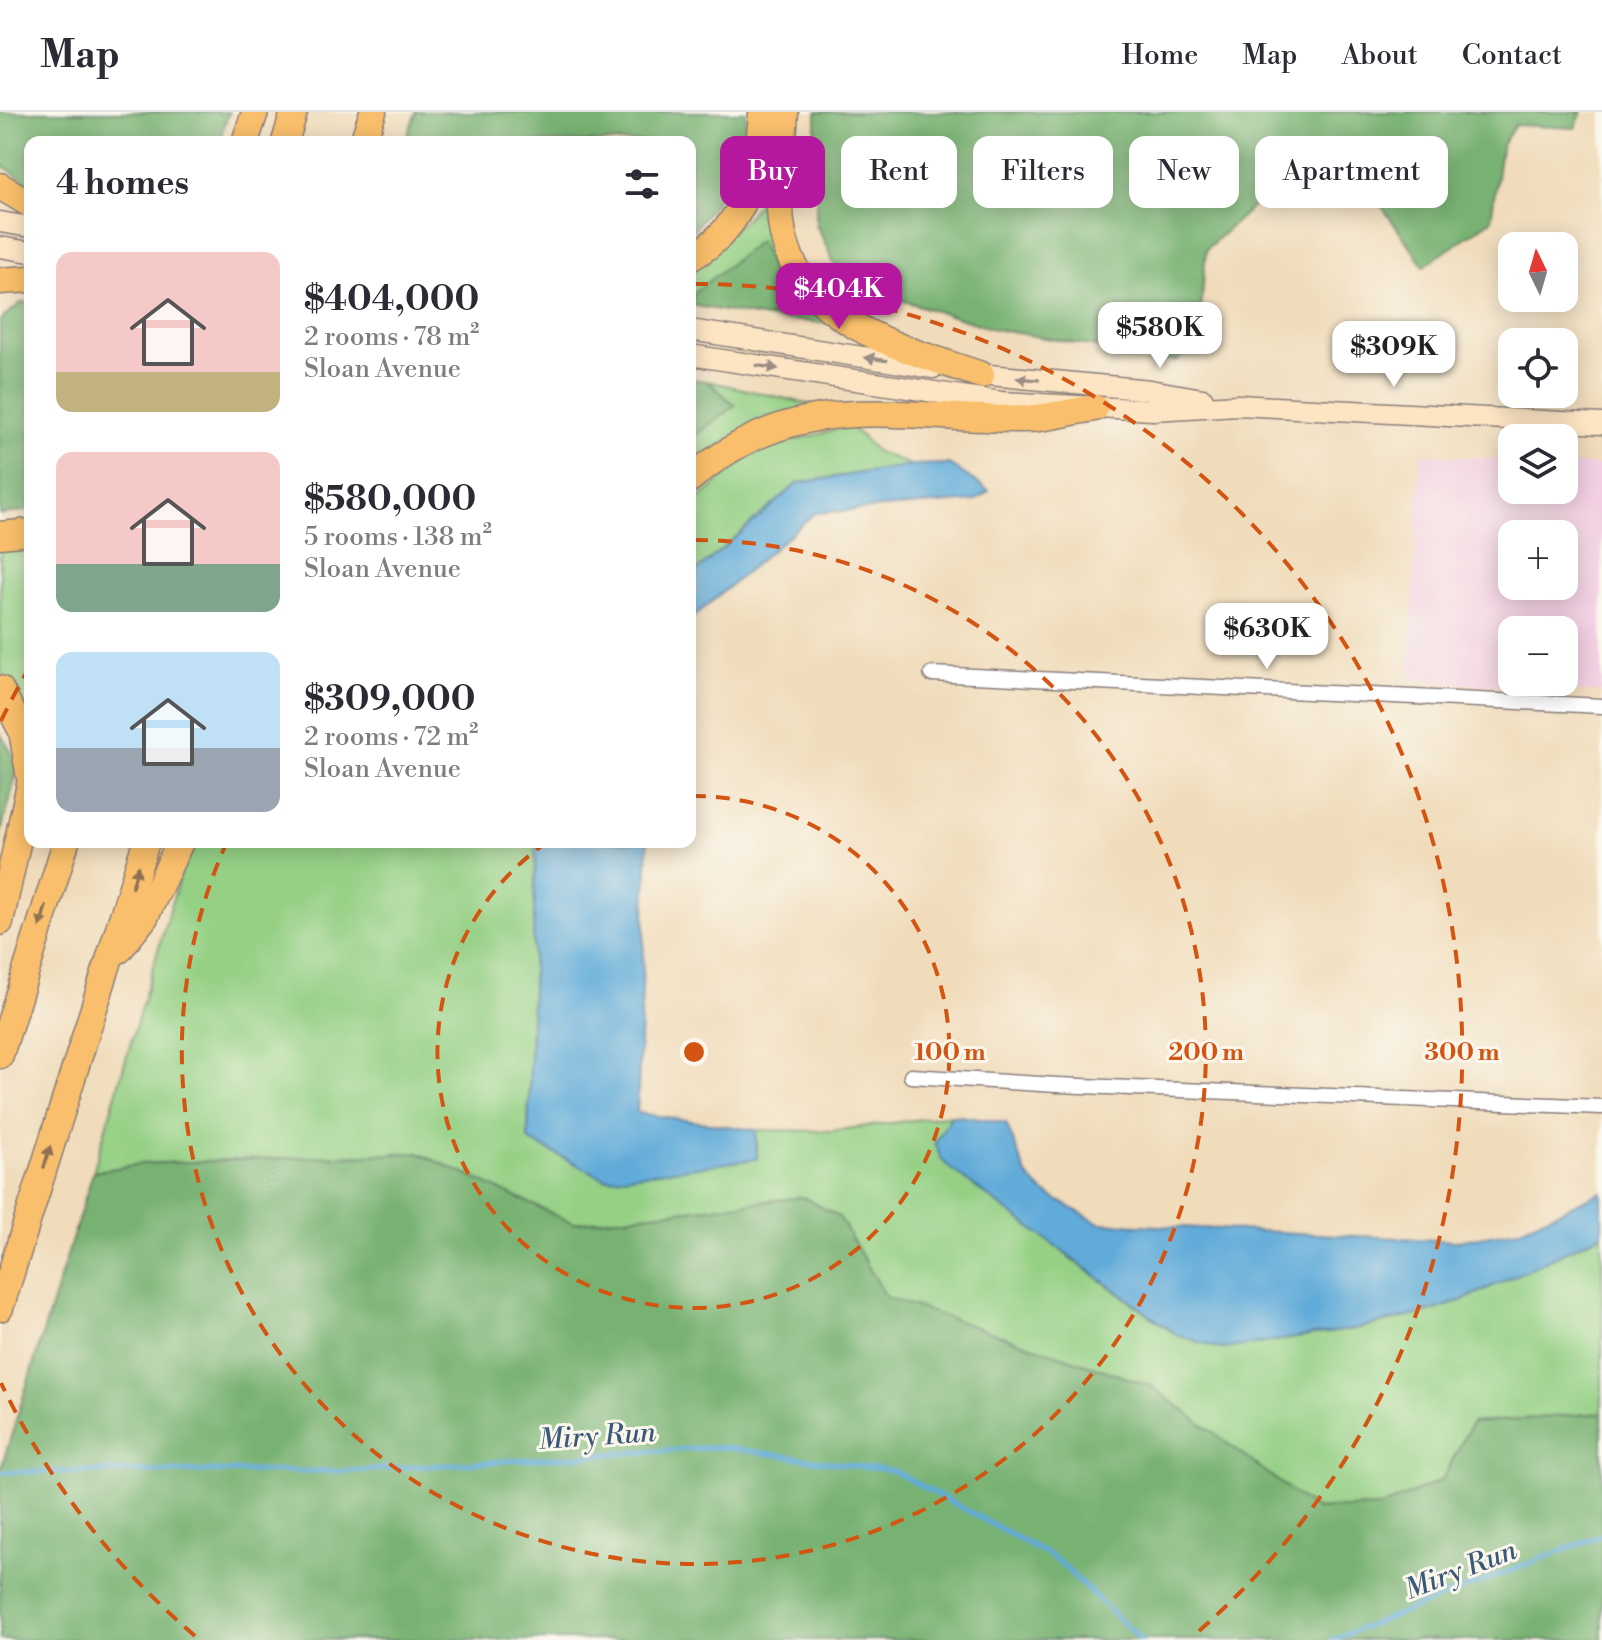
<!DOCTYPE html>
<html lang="en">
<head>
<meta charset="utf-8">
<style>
  body { margin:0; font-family:"Libre Bodoni",serif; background:#f2f2f3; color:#2b2b33; height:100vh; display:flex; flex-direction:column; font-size:30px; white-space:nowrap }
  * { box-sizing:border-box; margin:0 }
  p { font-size:26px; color:#7c7c81 }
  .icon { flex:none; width:44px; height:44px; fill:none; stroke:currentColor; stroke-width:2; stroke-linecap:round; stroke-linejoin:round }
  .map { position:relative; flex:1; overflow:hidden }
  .drawer { position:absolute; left:24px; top:24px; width:672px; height:712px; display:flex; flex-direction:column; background:#fff; border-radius:16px; box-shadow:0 4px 20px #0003 }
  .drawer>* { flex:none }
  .banner { position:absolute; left:720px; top:24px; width:760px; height:72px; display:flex; gap:16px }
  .needle { width:52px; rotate:355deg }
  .buttons { position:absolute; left:1498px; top:120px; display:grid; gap:16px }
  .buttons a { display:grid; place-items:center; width:80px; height:80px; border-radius:16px; background:#fff; box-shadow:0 4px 20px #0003; font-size:40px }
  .price { position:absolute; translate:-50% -68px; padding:0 18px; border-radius:16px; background:#fff; color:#222; font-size:26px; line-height:52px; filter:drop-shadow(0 2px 4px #0008) }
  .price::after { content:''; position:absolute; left:50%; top:48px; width:24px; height:18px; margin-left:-12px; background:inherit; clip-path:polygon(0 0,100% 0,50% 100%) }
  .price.selected { background:#b5179e; color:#fff }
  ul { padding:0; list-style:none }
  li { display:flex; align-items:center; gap:24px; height:200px; padding:0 32px }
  li span { display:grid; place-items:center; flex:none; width:224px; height:160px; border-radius:16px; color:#555 }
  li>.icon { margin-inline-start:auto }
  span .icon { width:96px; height:96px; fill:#fffc; stroke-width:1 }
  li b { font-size:34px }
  h2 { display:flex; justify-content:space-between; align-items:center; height:96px; padding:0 32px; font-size:34px }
  .chip { padding:0 28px; border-radius:16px; background:#fff; box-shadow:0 4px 20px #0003; font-size:28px; line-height:72px }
  .chip.selected { background:#b5179e; color:#fff }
  header { display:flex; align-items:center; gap:48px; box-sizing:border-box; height:112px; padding:0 40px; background:#fff; border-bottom:2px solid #e1e1e2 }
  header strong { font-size:38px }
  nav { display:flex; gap:44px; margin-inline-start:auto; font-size:28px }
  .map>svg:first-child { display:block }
  .built { fill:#f2cfe2; fill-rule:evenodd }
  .green { fill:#95d085; stroke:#5c7960; stroke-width:2 }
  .forest { fill:#78b272; stroke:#4d6a56; stroke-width:2 }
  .water { fill:#61abd9; stroke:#42668a; stroke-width:2 }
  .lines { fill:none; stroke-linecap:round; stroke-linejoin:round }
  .stream { stroke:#61abd9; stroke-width:5 }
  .street-casing { stroke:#897e7a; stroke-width:17 }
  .secondary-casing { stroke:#897e7a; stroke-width:23 }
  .highway-casing { stroke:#897e7a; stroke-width:29 }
  .street { stroke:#fff; stroke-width:14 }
  .secondary { stroke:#fde5c4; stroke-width:20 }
  .highway { stroke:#f9bf6c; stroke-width:26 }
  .oneway { fill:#9a8d86 }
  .oneway2 { fill:#8e7054 }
  .ring { fill:none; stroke:#d45411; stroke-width:4; stroke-dasharray:14 10 }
  .labels { text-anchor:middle; stroke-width:6; stroke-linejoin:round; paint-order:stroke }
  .water-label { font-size:28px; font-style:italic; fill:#3b597a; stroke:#fbf7ec }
  .centre { fill:#d45411; stroke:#fbf7ec; stroke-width:4 }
  .ring-label { font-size:24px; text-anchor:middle; font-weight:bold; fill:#d45411; stroke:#fbf7ec; stroke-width:6; stroke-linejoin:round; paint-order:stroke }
</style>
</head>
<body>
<header>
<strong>Map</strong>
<nav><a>Home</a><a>Map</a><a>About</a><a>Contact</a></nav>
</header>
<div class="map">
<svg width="1602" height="1528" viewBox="0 0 1602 1528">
  <rect width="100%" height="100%" fill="#fbf7ec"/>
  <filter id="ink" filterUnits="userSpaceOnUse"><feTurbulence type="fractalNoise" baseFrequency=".0125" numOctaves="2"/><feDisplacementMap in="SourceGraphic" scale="16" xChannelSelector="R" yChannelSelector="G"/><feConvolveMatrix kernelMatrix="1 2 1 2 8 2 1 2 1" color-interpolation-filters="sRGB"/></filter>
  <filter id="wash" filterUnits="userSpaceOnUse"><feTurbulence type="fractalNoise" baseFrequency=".006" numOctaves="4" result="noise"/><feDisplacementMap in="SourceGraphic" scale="32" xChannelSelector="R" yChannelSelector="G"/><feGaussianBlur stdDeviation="1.8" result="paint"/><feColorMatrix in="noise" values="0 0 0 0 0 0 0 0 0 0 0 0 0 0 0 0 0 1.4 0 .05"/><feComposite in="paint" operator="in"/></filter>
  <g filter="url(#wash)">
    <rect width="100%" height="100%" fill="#f0dbba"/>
    <!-- built -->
    <path class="built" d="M1421,342L1512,348V378H1564V351L1602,354V581L1412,568L1409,559ZM1512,422H1564V474H1512ZM1512,518H1564V570H1512Z"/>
    <!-- green -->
    <g class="green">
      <path d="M770,78L778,153L829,211L766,206L786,197L694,181L690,190V156L745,107Z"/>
      <path d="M707,269L818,294L764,305L690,353V327L735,293Z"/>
      <path d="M851,314L877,340L911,353L798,371L690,465V394L756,338Z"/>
      <path d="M0,434L30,438V615L22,594L0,558Z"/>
      <path d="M199,730H536L528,1028L606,1067L757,1046L756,1018L830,1019L952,1003L935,1030L1070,1146L1177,1223L1222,1237L1355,1217L1425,1201L1461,1189L1602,1122V1301L1472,1311L1442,1368L1381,1395L1314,1397L1151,1274L886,1185L839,1105L803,1085L573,1111L418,1041L140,1052L93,1060L182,756Z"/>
    </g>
    <!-- forest -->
    <g class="forest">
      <path d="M0,0H229L219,30H30V72L0,52Z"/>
      <path d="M416,0H746L743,54L690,122V30H405Z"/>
      <path d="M816,0H1582L1575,16L1515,13L1501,35L1491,108L1424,154L1368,75L1314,55L1250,97L1206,137L1198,234L1176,249L994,217L859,175L838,159L816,112Z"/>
      <path d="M760,128L786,197L766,206L690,193L694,181Z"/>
      <path d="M30,190V398L0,403V208L21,191Z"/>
      <path d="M690,267L707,269L735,293L690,327Z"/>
      <path d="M0,621L19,653L0,724Z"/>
      <path d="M418,1041L573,1111L803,1085L839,1105L886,1185L1151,1274L1315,1397L1381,1395L1442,1368L1472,1311L1602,1301V1528H0V1360L93,1060L140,1052Z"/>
    </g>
    <!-- water -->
    <g class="water">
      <path d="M949,352L989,379L975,389L815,401L690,508V465L798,371L911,353Z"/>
      <path d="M536,730H648L637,1001L756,1018L757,1047L606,1067L528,1028Z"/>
      <path d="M952,1003L1006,1011L1026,1062L1043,1080L1099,1111L1457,1129L1518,1118L1602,1080V1122L1461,1189L1425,1201L1355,1217L1222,1237L1177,1223L952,1058L941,1047L935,1030Z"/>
    </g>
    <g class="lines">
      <!-- stream -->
      <g class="stream">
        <path d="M0,1360L350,1359L721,1335L894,1359L1056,1447L1141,1528"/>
        <path d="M1332,1528L1602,1423"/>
      </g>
    </g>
  </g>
  <g filter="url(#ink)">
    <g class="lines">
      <!-- street casing -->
      <g class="street-casing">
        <g id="street">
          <path d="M931,562L1602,594"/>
          <path d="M911,964L1057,973L1602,995"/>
        </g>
      </g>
      <!-- secondary casing -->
      <g class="secondary-casing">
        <g id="secondary">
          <path d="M0,110L30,115"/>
          <path d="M0,135L30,140"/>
          <path d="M690,218L933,256"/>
          <path d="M690,243L1001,290L1153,298L1238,293L1602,312"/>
          <path d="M968,261L1150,278L1203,287"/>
        </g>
      </g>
      <!-- highway casing -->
      <g class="highway-casing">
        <g id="highway">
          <path d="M785,0C783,36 777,74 781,110C793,211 901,235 981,263"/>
          <path d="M245,30L255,0"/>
          <path d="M285,30L294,0"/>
          <path d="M363,30L373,0"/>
          <path d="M0,74L30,92"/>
          <path d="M690,146C747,115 758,60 762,0"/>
          <path d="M0,169L30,167"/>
          <path d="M690,367C796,276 889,306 1016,307C1042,308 1069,300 1095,296"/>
          <path d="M0,423L30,420"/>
          <path d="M0,577L22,619L30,666"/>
          <path d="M0,810L30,672"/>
          <path d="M119,838L145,805L180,730"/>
          <path d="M0,943L66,730"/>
          <path d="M0,1196L146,730"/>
        </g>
      </g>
      <!-- street -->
      <use href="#street" class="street"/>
      <!-- secondary -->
      <use href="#secondary" class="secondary"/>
      <!-- highway -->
      <use href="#highway" class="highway"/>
    </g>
    <!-- one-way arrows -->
    <defs><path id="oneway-solid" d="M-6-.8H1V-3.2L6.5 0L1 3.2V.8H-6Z" transform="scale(2)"/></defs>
    <g class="oneway">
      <use href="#oneway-solid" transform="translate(876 247) rotate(-171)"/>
      <use href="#oneway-solid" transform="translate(767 255) rotate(9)"/>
      <use href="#oneway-solid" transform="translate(1028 267) rotate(-175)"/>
    </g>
    <g class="oneway2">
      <use href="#oneway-solid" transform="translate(135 765) rotate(-73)"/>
      <use href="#oneway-solid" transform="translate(43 804) rotate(107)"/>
      <use href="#oneway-solid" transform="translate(47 1045) rotate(-73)"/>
    </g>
  </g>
  <!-- distance rings -->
  <g class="ring">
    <path d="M692 684A256 256 0 1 1 547 730"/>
    <path d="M694 428A512 512 0 1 1 226 732"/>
    <path d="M195 1524A768 768 0 0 1 1 1271M1 609A768 768 0 0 1 29 556M694 172A768 768 0 0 1 1193 1524"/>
  </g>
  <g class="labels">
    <!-- water labels -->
    <g class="water-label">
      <text transform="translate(597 1323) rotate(-4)" y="10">Miry Run</text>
      <text transform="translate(1460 1457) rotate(-21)" y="10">Miry Run</text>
    </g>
  </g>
  <circle cx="694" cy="940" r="12" class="centre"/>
  <g class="ring-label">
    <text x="950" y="948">100 m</text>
    <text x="1206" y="948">200 m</text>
    <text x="1462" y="948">300 m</text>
  </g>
</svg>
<div class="buttons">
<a><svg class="needle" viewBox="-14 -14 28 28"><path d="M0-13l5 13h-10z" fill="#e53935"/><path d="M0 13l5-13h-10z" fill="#7c7c81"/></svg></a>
<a><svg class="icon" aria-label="locate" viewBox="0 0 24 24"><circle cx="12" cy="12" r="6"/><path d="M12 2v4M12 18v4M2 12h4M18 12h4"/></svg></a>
<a><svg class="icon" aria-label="layers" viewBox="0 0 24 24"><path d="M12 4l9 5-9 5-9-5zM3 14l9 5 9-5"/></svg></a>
<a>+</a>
<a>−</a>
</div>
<b class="price selected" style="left:839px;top:219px">$404K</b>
<b class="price" style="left:1160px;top:258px">$580K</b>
<b class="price" style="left:1394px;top:277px">$309K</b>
<b class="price" style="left:1267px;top:559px">$630K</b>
<div class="banner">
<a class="chip selected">Buy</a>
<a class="chip">Rent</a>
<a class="chip">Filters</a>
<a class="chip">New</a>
<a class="chip">Apartment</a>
</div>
<section class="drawer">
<h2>4 homes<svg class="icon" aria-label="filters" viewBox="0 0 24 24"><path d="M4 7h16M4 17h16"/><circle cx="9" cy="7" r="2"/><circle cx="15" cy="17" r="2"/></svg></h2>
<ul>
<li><span style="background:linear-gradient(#f6c9c9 75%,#c2b280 0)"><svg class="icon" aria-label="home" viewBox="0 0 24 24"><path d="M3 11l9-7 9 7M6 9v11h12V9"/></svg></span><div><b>$404,000</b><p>2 rooms · 78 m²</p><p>Sloan Avenue</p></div></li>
<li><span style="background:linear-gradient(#f6c9c9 70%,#7fa58c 0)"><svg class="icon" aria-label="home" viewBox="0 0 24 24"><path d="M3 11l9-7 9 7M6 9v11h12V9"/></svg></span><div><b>$580,000</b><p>5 rooms · 138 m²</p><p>Sloan Avenue</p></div></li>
<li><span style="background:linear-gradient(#bfe0f5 60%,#9aa5b1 0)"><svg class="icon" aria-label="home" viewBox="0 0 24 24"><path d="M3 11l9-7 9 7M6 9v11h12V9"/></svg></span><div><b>$309,000</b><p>2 rooms · 72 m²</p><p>Sloan Avenue</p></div></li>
</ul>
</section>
</div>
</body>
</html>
